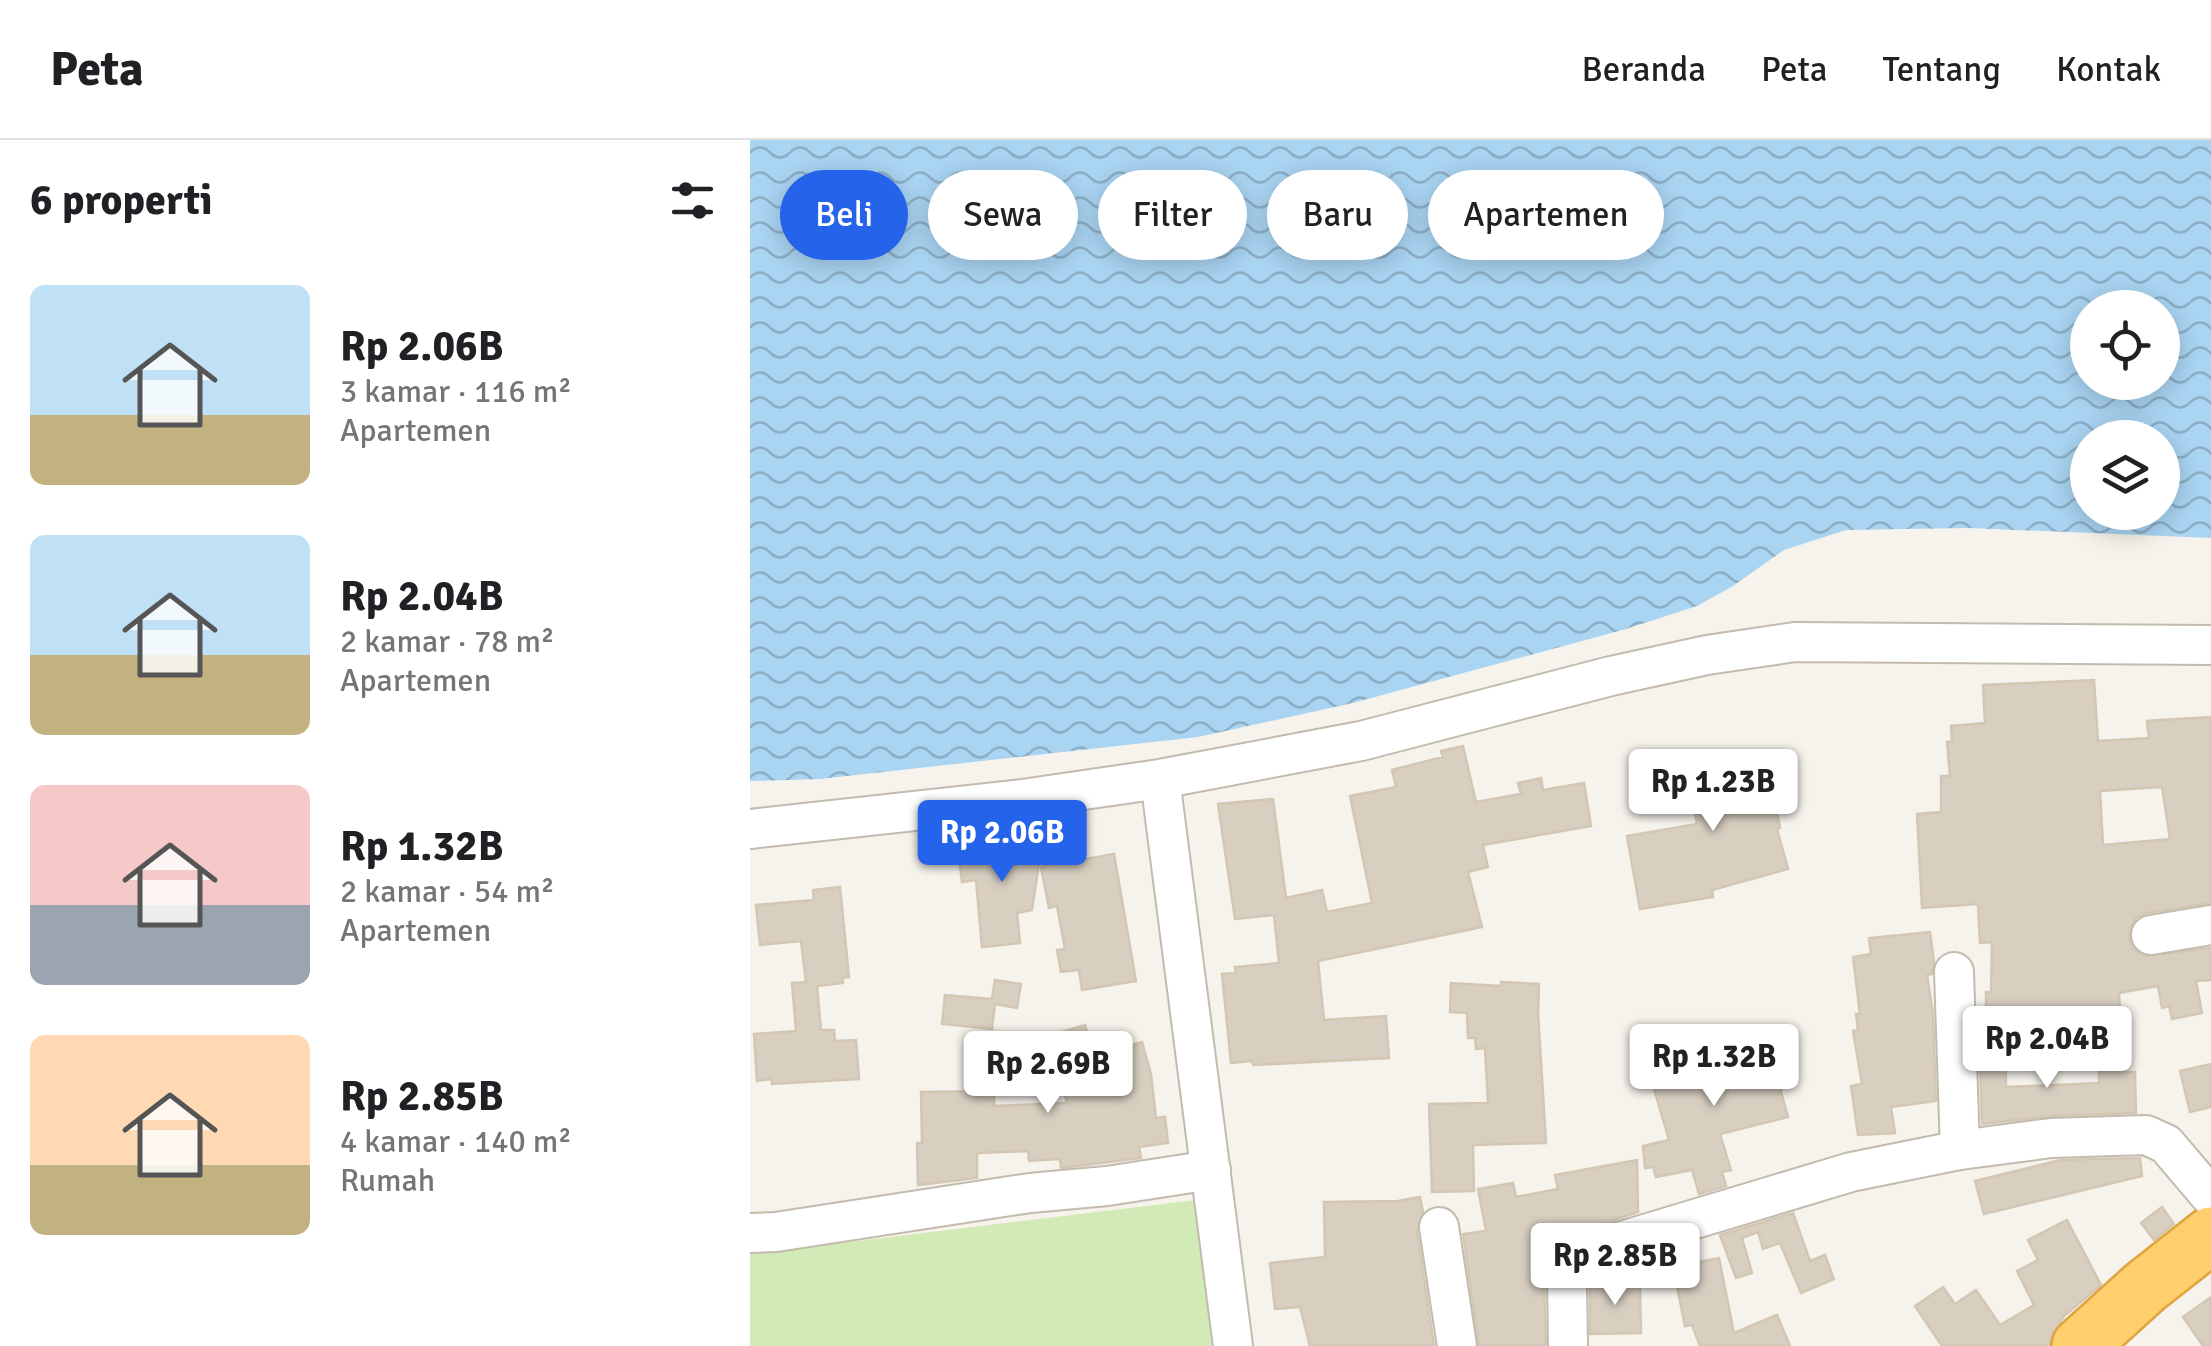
<!DOCTYPE html>
<html lang="id">
<head>
<meta charset="utf-8">
<style>
  body { margin:0; font-family:Signika,sans-serif; background:#f6f6f6; color:#202124; height:100vh; display:flex; flex-direction:column; font-size:38px; white-space:nowrap }
  * { box-sizing:border-box; margin:0 }
  p { font-size:32px; color:#757577 }
  .icon { flex:none; width:55px; height:55px; fill:none; stroke:currentColor; stroke-width:2; stroke-linecap:round; stroke-linejoin:round }
  .map { position:relative; flex:1; overflow:hidden }
  .details { display:flex; flex-direction:column; background:#fff; width:750px }
  .details>* { flex:none }
  .hud { position:absolute; left:30px; top:30px; width:950px; height:90px; display:flex; gap:20px }
  .tools { position:absolute; left:1320px; top:150px; display:grid; gap:20px }
  .tools a { display:grid; place-items:center; width:110px; height:110px; border-radius:50%; background:#fff; box-shadow:0 5px 25px #0003; font-size:50px }
  .price { position:absolute; translate:-50% -85px; padding:0 22px; border-radius:10px; background:#fff; color:#222; font-size:32px; line-height:65px; filter:drop-shadow(0 2px 5px #0008) }
  .price::after { content:''; position:absolute; left:50%; top:60px; width:30px; height:22px; margin-left:-15px; background:inherit; clip-path:polygon(0 0,100% 0,50% 100%) }
  .price.active { background:#2563eb; color:#fff }
  ul { padding:0; list-style:none }
  li { display:flex; align-items:center; gap:30px; height:250px; padding:0 30px }
  li span { display:grid; place-items:center; flex:none; width:280px; height:200px; border-radius:15px; color:#555 }
  li>.icon { margin-inline-start:auto }
  span .icon { width:120px; height:120px; fill:#fffc; stroke-width:1 }
  li b { font-size:42px }
  h2 { display:flex; justify-content:space-between; align-items:center; height:120px; padding:0 30px; font-size:42px }
  .pill { padding:0 35px; border-radius:45px; background:#fff; box-shadow:0 5px 25px #0003; font-size:35px; line-height:90px }
  .pill.active { background:#2563eb; color:#fff }
  header { display:flex; align-items:center; gap:60px; box-sizing:border-box; height:140px; padding:0 50px; background:#fff; border-bottom:2px solid #e0e0e0 }
  header strong { font-size:48px }
  nav { display:flex; gap:55px; margin-inline-start:auto; font-size:35px }
  main { display:flex; flex:1; min-height:0 }
  .map>svg:first-child { display:block }
  .garden { fill:#d2eab5 }
  .water { fill:url(#water-waves); fill-rule:evenodd }
  .building { fill:#d8cfc1; stroke:#d3c7b4; stroke-width:2.5; fill-rule:evenodd }
  .lines { fill:none; stroke-linecap:round; stroke-linejoin:round }
  .minor-casing { stroke:#c2bbae; stroke-width:42 }
  .highway-casing { stroke:#e0a43c; stroke-width:60 }
  .minor { stroke:#fff; stroke-width:38 }
  .highway { stroke:#ffcf6e; stroke-width:55 }
</style>
</head>
<body>
<header>
<strong>Peta</strong>
<nav><a>Beranda</a><a>Peta</a><a>Tentang</a><a>Kontak</a></nav>
</header>
<main>
<section class="details">
<h2>6 properti<svg class="icon" aria-label="filters" viewBox="0 0 24 24"><path d="M4 7h16M4 17h16"/><circle cx="9" cy="7" r="2"/><circle cx="15" cy="17" r="2"/></svg></h2>
<ul>
<li><span style="background:linear-gradient(#bfe0f5 65%,#c2b280 0)"><svg class="icon" aria-label="home" viewBox="0 0 24 24"><path d="M3 11l9-7 9 7M6 9v11h12V9"/></svg></span><div><b>Rp 2.06B</b><p>3 kamar · 116 m²</p><p>Apartemen</p></div></li>
<li><span style="background:linear-gradient(#bfe0f5 60%,#c2b280 0)"><svg class="icon" aria-label="home" viewBox="0 0 24 24"><path d="M3 11l9-7 9 7M6 9v11h12V9"/></svg></span><div><b>Rp 2.04B</b><p>2 kamar · 78 m²</p><p>Apartemen</p></div></li>
<li><span style="background:linear-gradient(#f6c9c9 60%,#9aa5b1 0)"><svg class="icon" aria-label="home" viewBox="0 0 24 24"><path d="M3 11l9-7 9 7M6 9v11h12V9"/></svg></span><div><b>Rp 1.32B</b><p>2 kamar · 54 m²</p><p>Apartemen</p></div></li>
<li><span style="background:linear-gradient(#ffd9b3 65%,#c2b280 0)"><svg class="icon" aria-label="home" viewBox="0 0 24 24"><path d="M3 11l9-7 9 7M6 9v11h12V9"/></svg></span><div><b>Rp 2.85B</b><p>4 kamar · 140 m²</p><p>Rumah</p></div></li>
</ul>
</section>
<div class="map">
<svg width="1461" height="1206" viewBox="0 0 1461 1206">
  <defs>
    <pattern id="water-waves" width="16" height="10" patternUnits="userSpaceOnUse" patternTransform="scale(2.5)"><rect width="16" height="10" fill="#a9d4f2"/><path d="M0 5q4-4 8 0t8 0" fill="none" stroke="#8caec5"/></pattern>
  </defs>
  <rect width="100%" height="100%" fill="#f6f3ec"/>
  <!-- garden -->
  <path class="garden" d="M446,1060L465,1206H0V1114Z"/>
  <!-- water -->
  <path class="water" d="M0,0H1461V398L1219,388L1096,390L1034,410L983,446L947,466L876,489L603,563L448,597L70,639L0,641ZM1338,168H1412V242H1338ZM1338,298H1412V372H1338Z"/>
  <!-- building -->
  <g class="building">
    <path d="M1344,540L1348,601L1399,598L1397,581L1461,577V763L1396,773L1386,778L1380,788L1379,798L1383,808L1394,816L1461,808V840L1446,841L1452,873L1422,879L1419,866L1412,868L1408,846L1369,853L1370,870L1236,876V852H1241L1242,802L1230,803L1228,764L1172,768L1167,674L1191,672V636H1200L1197,602L1202,601L1201,586L1235,583L1233,545ZM1412,647L1420,699L1353,705L1350,651Z"/>
    <path d="M713,606L726,662L771,654L768,643L791,638L793,650L834,643L841,686L733,705L738,727L718,732L732,787L568,821L574,880L636,876L639,918L503,925L502,921L481,923L472,834L486,833L485,827L529,823L524,775L485,779L468,664L523,659L536,758L572,750L577,772L622,763L600,656L646,647L642,630L693,617L691,611Z"/>
    <path d="M977,610L979,618L1015,611L1030,688L1027,689L1038,729L962,750L963,757L890,769L877,696L947,684L934,617Z"/>
    <path d="M293,697L282,770L267,773L270,803L232,807L226,740L212,742L208,708Z"/>
    <path d="M364,714L386,841L332,850L329,830L311,832L307,810L315,809L307,766L299,768L291,727Z"/>
    <path d="M90,747L99,837L92,838L93,843L67,846L71,890H84L85,901L106,900L109,939L22,944L21,939L7,941L4,894L46,891L42,843L56,842L51,801L10,805L6,765L64,760L63,750Z"/>
    <path d="M1180,792L1184,822L1182,834L1177,835L1183,873L1186,961L1141,967L1145,993L1108,995L1101,946L1112,944L1103,891L1108,890L1106,874H1110L1103,817L1121,814L1119,798Z"/>
    <path d="M245,840L271,844L267,868L245,864L242,889L192,884L195,855L242,859Z"/>
    <path d="M751,842L789,844L788,872L796,1003L723,1005L724,1051L682,1052L679,964L738,963L735,908L726,909L725,898H718L717,873L700,872L701,843L751,846Z"/>
    <path d="M335,885L344,916L392,902L401,934L406,978L415,977L418,1003L389,1007L391,1018L311,1028L310,1019L279,1021L278,1011L227,1013V1038L168,1045L167,1003H172L171,952L244,951V966L317,963L298,896Z"/>
    <path d="M1229,892H1255L1256,947L1349,943V932H1385L1386,973L1300,976L1232,984Z"/>
    <path d="M1027,898L1038,941L1029,944L1038,977L970,994L981,1030L972,1032L976,1046L949,1054L942,1030L906,1037L903,1027L895,1028L893,1006L919,1000L899,932Z"/>
    <path d="M1461,924V967L1440,972L1430,931Z"/>
    <path d="M1390,1018L1392,1036L1234,1074L1225,1041L1310,1020Z"/>
    <path d="M887,1020L888,1072L829,1091L810,1103L800,1118L794,1141L796,1206H729L713,1094L736,1091L728,1049L763,1043L766,1057L808,1049L805,1035Z"/>
    <path d="M670,1057L673,1072L667,1090L684,1206H560L550,1167L525,1169L520,1123L575,1117L574,1062L648,1061Z"/>
    <path d="M1412,1067L1424,1084L1404,1100L1391,1083Z"/>
    <path d="M1043,1073L1060,1121L1075,1115L1084,1139L1051,1153L1030,1103L1013,1109L1008,1092L992,1098L1002,1133L986,1138L970,1095Z"/>
    <path d="M1317,1080L1351,1145L1314,1176L1301,1196L1300,1206H1192L1165,1166L1193,1147L1205,1164L1226,1150L1250,1185L1284,1165L1267,1131L1288,1120L1278,1100Z"/>
    <path d="M969,1118L984,1193L1027,1175L1040,1206H950L942,1185L935,1186L923,1127Z"/>
    <path d="M890,1142L891,1193L840,1194V1143Z"/>
    <path d="M1461,1157V1206H1453L1433,1177Z"/>
  </g>
  <g class="lines">
    <!-- minor casing -->
    <g class="minor-casing">
      <g id="minor">
        <path d="M410,639L483,1206"/>
        <path d="M0,689L265,660L410,639L611,601L861,536L957,515L1045,502L1461,505"/>
        <path d="M1401,795L1461,785"/>
        <path d="M1204,832L1210,1010"/>
        <path d="M689,1087L707,1206"/>
        <path d="M0,1093L26,1092L280,1053L357,1046L461,1030"/>
        <path d="M818,1206L817,1141L821,1125L842,1110L1101,1032L1210,1010L1301,998L1396,995L1416,1004L1461,1057"/>
      </g>
    </g>
    <!-- highway casing -->
    <g class="highway-casing">
      <path id="highway" d="M1330,1206L1395,1147L1461,1095"/>
    </g>
    <!-- minor -->
    <use href="#minor" class="minor"/>
    <!-- highway -->
    <use href="#highway" class="highway"/>
  </g>
</svg>
<div class="tools">
<a><svg class="icon" aria-label="locate" viewBox="0 0 24 24"><circle cx="12" cy="12" r="6"/><path d="M12 2v4M12 18v4M2 12h4M18 12h4"/></svg></a>
<a><svg class="icon" aria-label="layers" viewBox="0 0 24 24"><path d="M12 4l9 5-9 5-9-5zM3 14l9 5 9-5"/></svg></a>
</div>
<b class="price" style="left:963px;top:694px">Rp 1.23B</b>
<b class="price active" style="left:252px;top:745px">Rp 2.06B</b>
<b class="price" style="left:1297px;top:951px">Rp 2.04B</b>
<b class="price" style="left:964px;top:969px">Rp 1.32B</b>
<b class="price" style="left:298px;top:976px">Rp 2.69B</b>
<b class="price" style="left:865px;top:1168px">Rp 2.85B</b>
<div class="hud">
<a class="pill active">Beli</a>
<a class="pill">Sewa</a>
<a class="pill">Filter</a>
<a class="pill">Baru</a>
<a class="pill">Apartemen</a>
</div>
</div>
</main>
</body>
</html>
